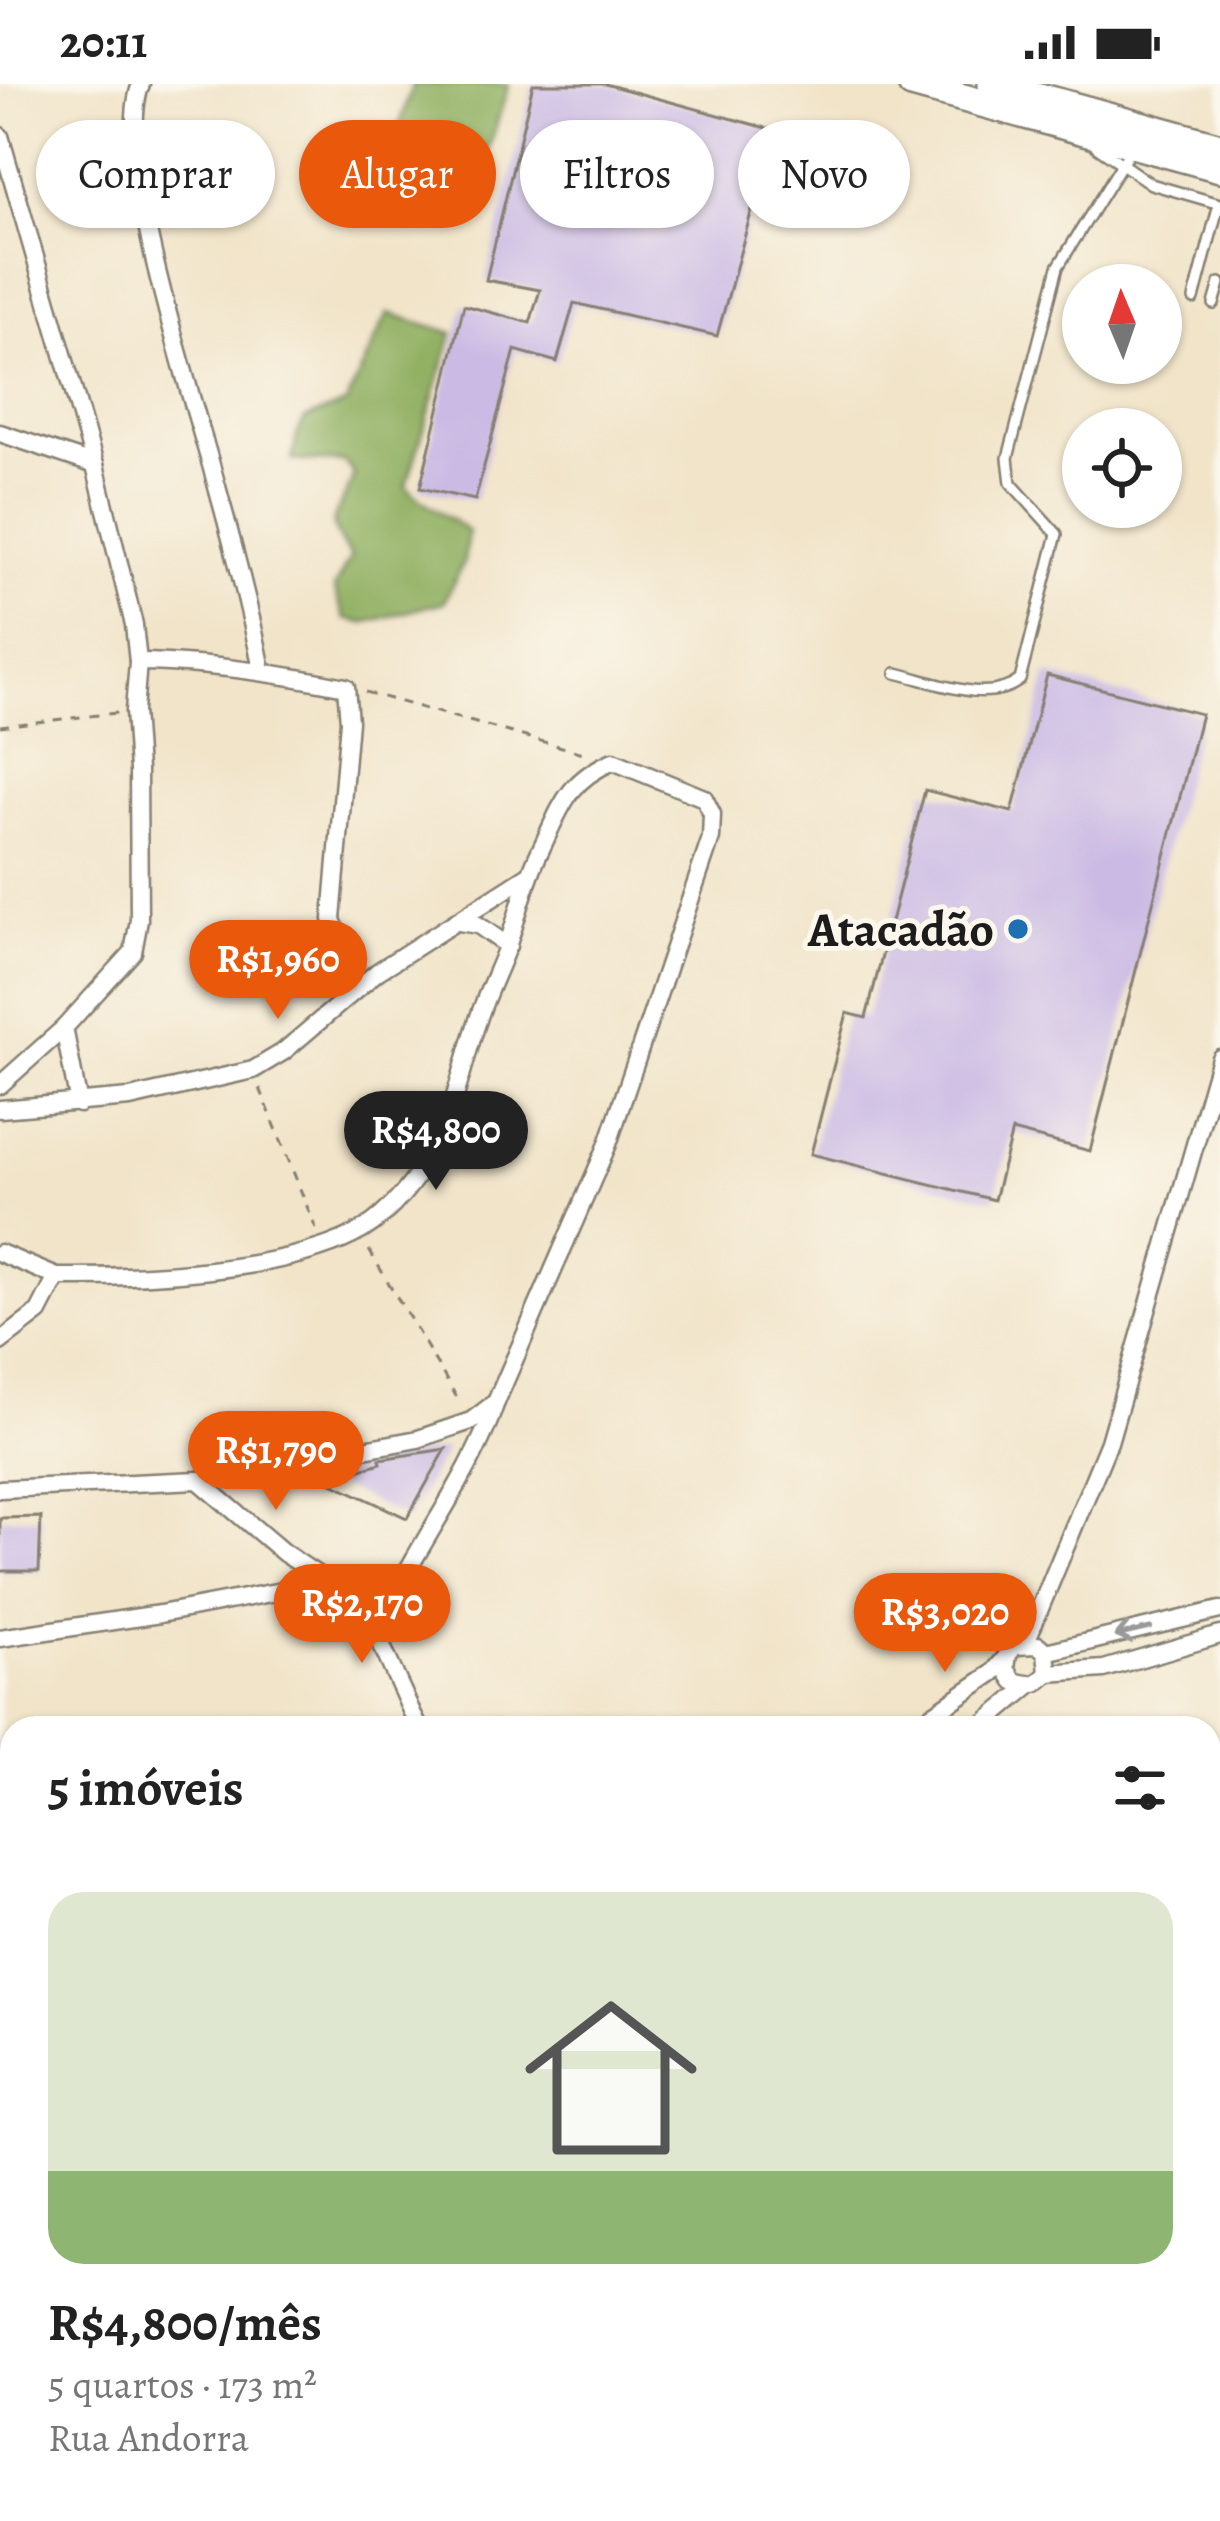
<!DOCTYPE html>
<html lang="pt">
<head>
<meta charset="utf-8">
<style>
  body { margin:0; font-family:Alegreya,serif; background:#f6f6f6; color:#222; height:100vh; display:flex; flex-direction:column; font-size:45px; white-space:nowrap }
  * { box-sizing:border-box; margin:0 }
  p { font-size:39px; color:#767676 }
  .icon { flex:none; width:66px; height:66px; fill:none; stroke:currentColor; stroke-width:2; stroke-linecap:round; stroke-linejoin:round }
  .map { position:relative; flex:1; overflow:hidden }
  .drawer { position:absolute; left:0px; top:1632px; width:1221px; height:807px; display:flex; flex-direction:column; background:#fff; border-radius:36px 36px 0 0; box-shadow:0 3px 9px #0004 }
  .drawer>* { flex:none }
  .banner { position:absolute; left:36px; top:36px; width:1149px; height:108px; display:flex; gap:24px }
  .needle { width:78px; rotate:358deg }
  .tools { position:absolute; left:1062px; top:180px; display:grid; gap:24px }
  .tools a { display:grid; place-items:center; width:120px; height:120px; border-radius:50%; background:#fff; box-shadow:0 3px 9px #0004; font-size:60px }
  .price { position:absolute; translate:-50% -102px; padding:0 27px; border-radius:42px; background:#ea580c; color:#fff; font-size:39px; line-height:78px; filter:drop-shadow(0 3px 6px #0008) }
  .price::after { content:''; position:absolute; left:50%; top:72px; width:36px; height:27px; margin-left:-18px; background:inherit; clip-path:polygon(0 0,100% 0,50% 100%) }
  .price.selected { background:#222; color:#fff }
  ul { padding:0; list-style:none }
  li { display:grid; align-content:center; gap:24px; height:636px; padding:0 48px }
  li+li { border-top:3px solid #e0e0e0 }
  li span { display:grid; place-items:center; height:372px; border-radius:36px; color:#555 }
  li>.icon { margin-inline-start:auto }
  span .icon { width:216px; height:216px; fill:#fffc; stroke-width:1 }
  li b { font-size:51px }
  h2 { display:flex; justify-content:space-between; align-items:center; height:144px; padding:0 48px; font-size:51px }
  .chip { padding:0 42px; border-radius:54px; background:#fff; box-shadow:0 3px 9px #0004; font-size:42px; line-height:108px }
  .chip.selected { background:#ea580c; color:#fff }
  .status { display:flex; justify-content:space-between; align-items:center; height:84px; padding:0 60px; background:#fff; direction:ltr }
  .status svg { height:33px; fill:currentColor }
  .map>svg:first-child { display:block }
  .forest { fill:#92b163; stroke:#576640; stroke-width:3 }
  .building { fill:#cabae4 }
  .lines { fill:none; stroke-linecap:round; stroke-linejoin:round }
  .lane-casing { stroke:#868072; stroke-width:14 }
  .street-casing { stroke:#868072; stroke-width:21 }
  .primary-casing { stroke:#868072; stroke-width:32 }
  .path { stroke:#868072; stroke-width:3; stroke-dasharray:9 9; stroke-linecap:butt }
  .lane { stroke:#fff; stroke-width:9 }
  .street { stroke:#fff; stroke-width:16 }
  .primary { stroke:#fff; stroke-width:27 }
  .oneway { stroke:#999 }
  .poi-dot { fill:#1f6fb2; stroke:#fbf7ec; stroke-width:4.5 }
  .labels { text-anchor:middle; stroke-width:10; stroke-linejoin:round; paint-order:stroke }
  .poi-label { font-size:48px; font-weight:bold; fill:#1c1c1c; stroke:#fbf7ec; text-anchor:end }
</style>
</head>
<body>
<div class="status"><b>20:11</b><svg viewBox="0 0 49 12"><path d="M0 12V9h3v3zM5 12V6h3v6zM10 12V3h3v9zM15 12V0h3v12zM26 1h20v11H26zM47 4h2v5h-2z"/></svg></div>
<div class="map">
<svg width="1220" height="2437" viewBox="0 0 1220 2437">
  <rect width="100%" height="100%" fill="#fbf7ec"/>
  <filter id="ink" filterUnits="userSpaceOnUse"><feTurbulence type="fractalNoise" baseFrequency=".00833" numOctaves="2"/><feDisplacementMap in="SourceGraphic" scale="24" xChannelSelector="R" yChannelSelector="G"/><feConvolveMatrix kernelMatrix="1 2 1 2 8 2 1 2 1" color-interpolation-filters="sRGB"/></filter>
  <filter id="wash" filterUnits="userSpaceOnUse"><feTurbulence type="fractalNoise" baseFrequency=".004" numOctaves="4" result="noise"/><feDisplacementMap in="SourceGraphic" scale="48" xChannelSelector="R" yChannelSelector="G"/><feGaussianBlur stdDeviation="2.7" result="paint"/><feColorMatrix in="noise" values="0 0 0 0 0 0 0 0 0 0 0 0 0 0 0 0 0 1.4 0 .05"/><feComposite in="paint" operator="in"/></filter>
  <g filter="url(#wash)">
    <rect width="100%" height="100%" fill="#f1e4c9"/>
    <!-- forest -->
    <g class="forest">
      <path d="M413,0H509L469,129L406,111L382,96Z"/>
      <path d="M388,229L453,249L406,403C424,421 447,430 468,448L464,477L444,518L363,539L345,535L334,504L351,473C318,428 340,437 354,390L344,378L292,376L297,351L305,335L346,320Z"/>
      <path d="M4,1783L12,1785V2063L5,2084L7,2246H0V1786Z"/>
      <path d="M1220,1947V2388L1209,2401V1949Z"/>
      <path d="M1072,2427H1186L1178,2437H1081Z"/>
    </g>
    <g id="blocks">
      <!-- building -->
      <g class="building">
        <path d="M533,0H605L774,46L717,252L574,219L557,278L515,266L475,416L420,404L464,221L530,239L540,206L486,196Z"/>
        <path d="M1047,591L1201,630L1090,1067L1012,1047L994,1116L811,1070L847,929L866,934L925,706L1012,728Z"/>
        <path d="M446,1365L407,1434L326,1396L381,1379L380,1375Z"/>
        <path d="M41,1433L39,1487H0V1434Z"/>
      </g>
    </g>
  </g>
  <g filter="url(#ink)">
    <use href="#blocks" fill-opacity="0" stroke="#868072" stroke-width="3"/>
    <g class="lines">
      <!-- lane casing -->
      <g class="lane-casing">
        <g id="lane">
          <path d="M1096,62L1151,100L1220,120"/>
          <path d="M1194,215L1219,120"/>
          <path d="M1214,220L1220,199"/>
          <path d="M896,589C933,597 987,622 1020,596L1057,450L1011,399L1008,374L1058,183L1131,65"/>
        </g>
      </g>
      <!-- street casing -->
      <g class="street-casing">
        <g id="street">
          <path d="M141,0C112,70 191,309 213,388C231,454 249,519 262,586"/>
          <path d="M0,52L95,381L134,541L138,578L134,627L138,686L139,836L133,868L64,944L0,1001"/>
          <path d="M0,349L95,381"/>
          <path d="M138,578C209,579 276,589 346,603L349,637L332,835L357,903"/>
          <path d="M459,838L478,841L508,862"/>
          <path d="M64,944L79,1020"/>
          <path d="M0,1025L130,1014L253,986L283,968L377,888L527,792"/>
          <path d="M0,1169L57,1193"/>
          <path d="M0,1258L39,1228L57,1193C140,1194 279,1188 353,1151C381,1138 408,1107 424,1081C453,1039 461,984 478,936C485,913 496,891 505,868C518,834 524,799 541,765C561,723 567,697 613,677L704,714L712,730L711,754L608,1060L496,1318L471,1337L418,1355L198,1396L0,1405"/>
          <path d="M198,1396L284,1469L345,1509L377,1551L419,1644"/>
          <path d="M377,1551C408,1469 468,1402 496,1318"/>
          <path d="M0,1554L160,1530L324,1499"/>
          <path d="M1026,1558L1109,1358L1220,974"/>
          <path d="M1046,1568L1220,1526"/>
          <path d="M1048,1589L1104,1585L1220,1551"/>
          <path d="M913,1644L993,1589L1015,1562L1038,1561L1046,1568L1048,1589C1037,1602 1030,1602 1014,1597L1006,1585L1008,1570"/>
          <path d="M979,1644L1029,1602"/>
          <path d="M325,2427L326,2437"/>
          <path d="M484,2427L487,2437"/>
          <path d="M75,2437L79,2427"/>
          <path d="M682,2437L684,2427"/>
        </g>
      </g>
      <!-- primary casing -->
      <g class="primary-casing">
        <g id="primary">
          <path d="M912,0L1220,84"/>
          <path d="M992,0L1220,63"/>
        </g>
      </g>
      <!-- path -->
      <g class="path">
        <path d="M365,608L587,670"/>
        <path d="M0,642L117,629"/>
        <path d="M260,1004L316,1145"/>
        <path d="M369,1166L459,1317"/>
      </g>
      <!-- lane -->
      <use href="#lane" class="lane"/>
      <!-- street -->
      <use href="#street" class="street"/>
      <!-- primary -->
      <use href="#primary" class="primary"/>
    </g>
    <!-- one-way arrows -->
    <defs><path id="oneway-shaft" d="M-6 0H5M1.5-3L5.5 0L1.5 3" fill="none" stroke-width="1.6" stroke-linecap="round" stroke-linejoin="round" transform="scale(3)"/></defs>
    <use class="oneway" href="#oneway-shaft" transform="translate(1133 1548) rotate(167)"/>
  </g>
  <!-- markers -->
  <circle class="poi-dot" cx="1018" cy="845" r="12"/>
  <g class="labels">
    <!-- poi labels -->
    <g class="poi-label">
      <text x="994" y="862">Atacadão</text>
    </g>
  </g>
</svg>
<div class="tools">
<a><svg class="needle" viewBox="-14 -14 28 28"><path d="M0-13l5 13h-10z" fill="#e53935"/><path d="M0 13l5-13h-10z" fill="#767676"/></svg></a>
<a><svg class="icon" aria-label="locate" viewBox="0 0 24 24"><circle cx="12" cy="12" r="6"/><path d="M12 2v4M12 18v4M2 12h4M18 12h4"/></svg></a>
</div>
<b class="price" style="left:278px;top:938px">R$1,960</b>
<b class="price selected" style="left:436px;top:1109px">R$4,800</b>
<b class="price" style="left:276px;top:1429px">R$1,790</b>
<b class="price" style="left:362px;top:1582px">R$2,170</b>
<b class="price" style="left:945px;top:1591px">R$3,020</b>
<div class="banner">
<a class="chip">Comprar</a>
<a class="chip selected">Alugar</a>
<a class="chip">Filtros</a>
<a class="chip">Novo</a>
</div>
<section class="drawer">
<h2>5 imóveis<svg class="icon" aria-label="filters" viewBox="0 0 24 24"><path d="M4 7h16M4 17h16"/><circle cx="9" cy="7" r="2"/><circle cx="15" cy="17" r="2"/></svg></h2>
<ul>
<li><span style="background:linear-gradient(#dfe7d0 75%,#8fb573 0)"><svg class="icon" aria-label="home" viewBox="0 0 24 24"><path d="M3 11l9-7 9 7M6 9v11h12V9"/></svg></span><div><b>R$4,800/mês</b><p>5 quartos · 173 m²</p><p>Rua Andorra</p></div></li>
</ul>
</section>
</div>
</body>
</html>
